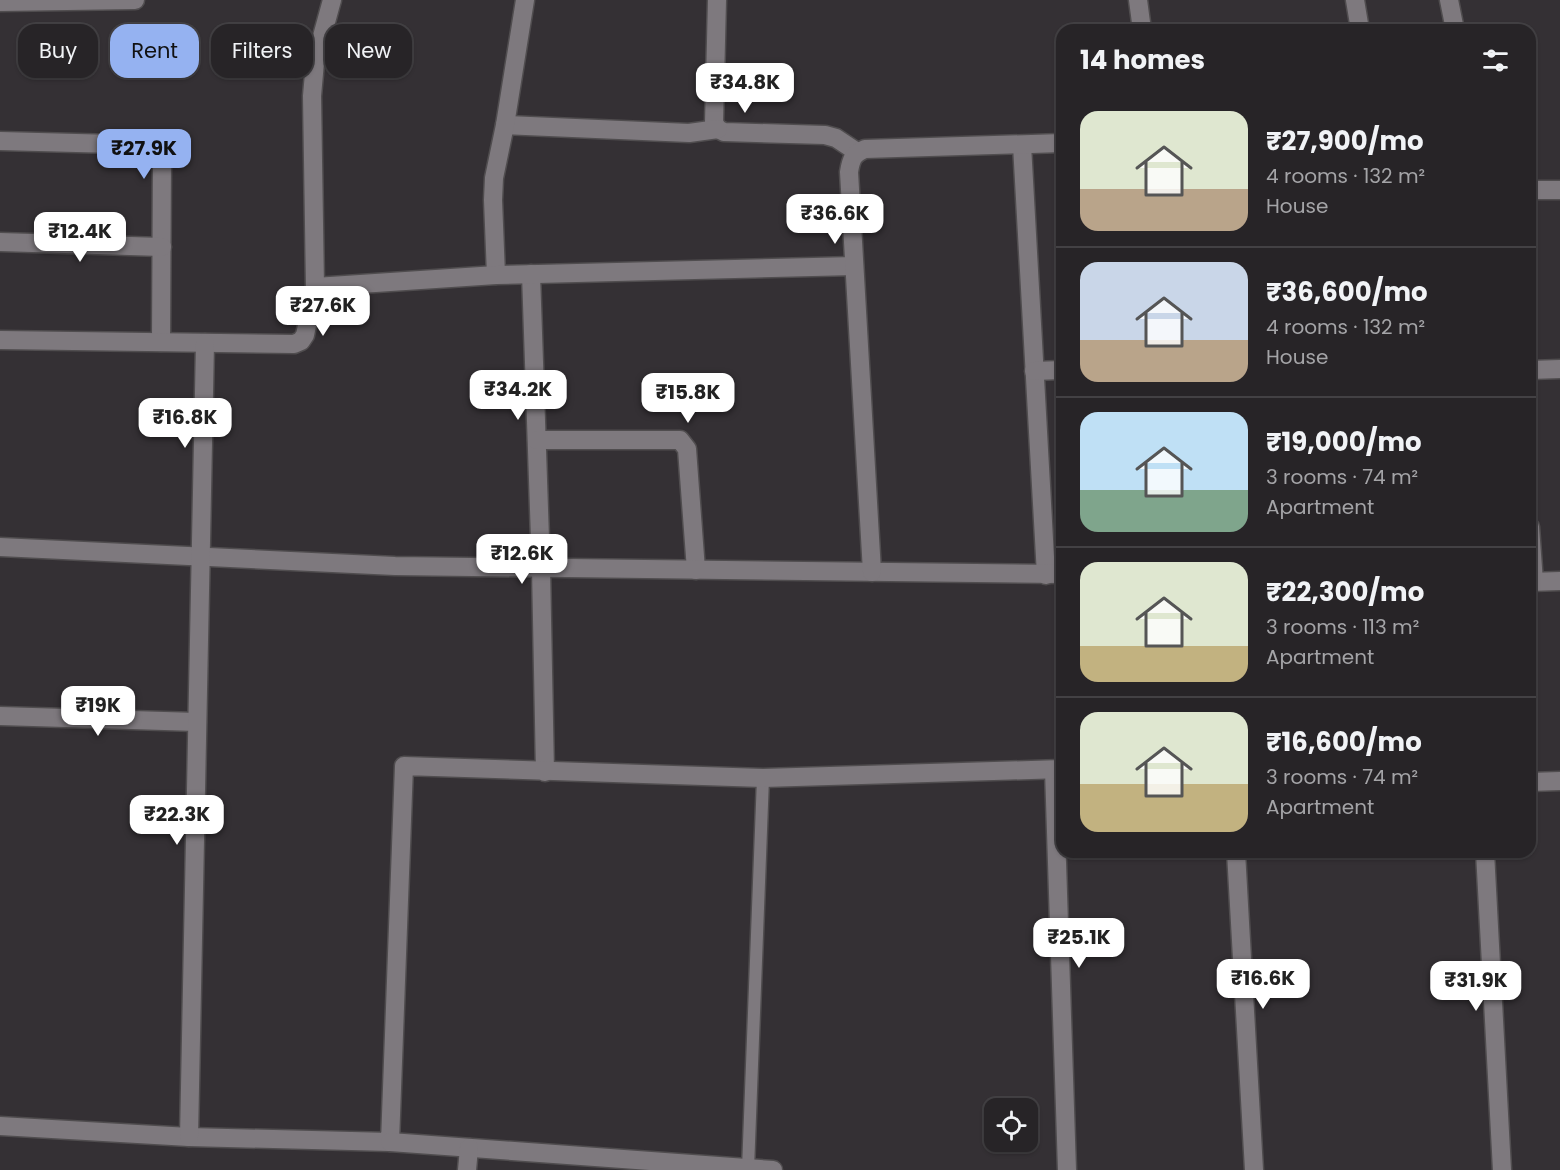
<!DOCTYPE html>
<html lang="en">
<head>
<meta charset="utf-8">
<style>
  body { margin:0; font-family:Poppins,sans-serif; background:#333033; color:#f1f3f6; height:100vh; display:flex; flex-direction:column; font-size:22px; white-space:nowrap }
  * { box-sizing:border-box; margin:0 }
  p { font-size:20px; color:#a4a4a7 }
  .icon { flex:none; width:33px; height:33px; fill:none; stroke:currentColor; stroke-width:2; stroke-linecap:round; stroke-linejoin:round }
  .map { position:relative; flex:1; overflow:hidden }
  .sheet { position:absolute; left:1056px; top:24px; width:480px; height:834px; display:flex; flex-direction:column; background:#272427; border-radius:18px; box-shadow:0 2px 4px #0004,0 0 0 2px #434144 }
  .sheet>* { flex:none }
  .hud { position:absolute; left:18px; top:24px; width:570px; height:54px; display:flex; gap:12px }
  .fabs { position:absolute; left:984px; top:1098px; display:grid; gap:12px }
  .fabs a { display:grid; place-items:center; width:54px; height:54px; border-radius:12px; background:#272427; box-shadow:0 2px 4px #0004,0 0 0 2px #434144; font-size:30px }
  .price { position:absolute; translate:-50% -51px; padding:0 14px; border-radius:12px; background:#fff; color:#222; font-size:20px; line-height:39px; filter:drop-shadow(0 2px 3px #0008) }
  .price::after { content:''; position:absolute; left:50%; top:36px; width:18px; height:14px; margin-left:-9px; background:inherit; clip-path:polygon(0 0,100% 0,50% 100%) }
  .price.active { background:#95b2f1; color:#111 }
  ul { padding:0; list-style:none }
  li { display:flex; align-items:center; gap:18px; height:150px; padding:0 24px }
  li+li { border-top:2px solid #434144 }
  li span { display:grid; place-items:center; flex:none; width:168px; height:120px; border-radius:18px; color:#555 }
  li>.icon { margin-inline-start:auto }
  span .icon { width:72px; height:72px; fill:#fffc; stroke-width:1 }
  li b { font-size:26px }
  h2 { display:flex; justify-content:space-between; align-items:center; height:72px; padding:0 24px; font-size:26px }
  .tag { padding:0 21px; border-radius:18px; background:#272427; box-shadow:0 2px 4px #0004,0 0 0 2px #434144; font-size:21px; line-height:54px }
  .tag.active { background:#95b2f1; color:#111 }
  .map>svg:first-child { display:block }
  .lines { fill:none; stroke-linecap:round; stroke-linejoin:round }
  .lane-casing { stroke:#504d4f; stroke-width:15 }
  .street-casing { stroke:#504d4f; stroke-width:21 }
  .lane { stroke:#7e797e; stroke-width:12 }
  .street { stroke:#7e797e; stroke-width:18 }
</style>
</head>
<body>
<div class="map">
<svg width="1560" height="1170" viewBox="0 0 1560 1170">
  <rect width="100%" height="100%" fill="#343034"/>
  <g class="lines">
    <!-- lane casing -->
    <g class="lane-casing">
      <path id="lane" d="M748,1169L763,778"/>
    </g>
    <!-- street casing -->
    <g class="street-casing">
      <g id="street">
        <path d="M717,0L714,123L718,129L724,132L825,135L836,138L857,152"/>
        <path d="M1138,0L1142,30"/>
        <path d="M1355,0L1360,30"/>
        <path d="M1449,0L1455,30"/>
        <path d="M0,2L135,0"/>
        <path d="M505,125L689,133L718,129"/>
        <path d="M0,141L153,145L159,149L162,157L161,342"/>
        <path d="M1022,145L1046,575"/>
        <path d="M1530,190H1560"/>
        <path d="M0,242L162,247"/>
        <path d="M531,274L541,568L545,772"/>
        <path d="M496,275L493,200L494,178L505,125L525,0"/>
        <path d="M315,287L496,275L854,266"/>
        <path d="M0,340L294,344L301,341L305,335L315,287L312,96L315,62L332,0"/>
        <path d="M1530,370L1560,369"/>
        <path d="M1034,371L1062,370"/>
        <path d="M537,440H680L687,449L696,570"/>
        <path d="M1530,527L1534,582"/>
        <path d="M0,547L395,566L1062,574"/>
        <path d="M872,572L849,172C851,159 853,154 865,149L1062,143"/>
        <path d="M1530,582L1560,581"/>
        <path d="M0,716L197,722"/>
        <path d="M1054,770L1067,1170"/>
        <path d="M1530,782L1560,781"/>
        <path d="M1236,852L1254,1170"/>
        <path d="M1485,852L1502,1170"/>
        <path d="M0,1126L189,1137L390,1142L404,766L763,778L1062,769"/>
        <path d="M189,1137L205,343"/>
        <path d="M390,1142L773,1170"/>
        <path d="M467,1170L469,1148"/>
      </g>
    </g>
    <!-- lane -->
    <use href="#lane" class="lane"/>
    <!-- street -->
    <use href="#street" class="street"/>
  </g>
</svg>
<div class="fabs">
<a><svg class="icon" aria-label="locate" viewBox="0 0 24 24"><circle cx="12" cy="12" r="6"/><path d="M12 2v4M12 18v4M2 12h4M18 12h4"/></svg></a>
</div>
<b class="price" style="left:745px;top:114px">₹34.8K</b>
<b class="price active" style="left:144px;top:180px">₹27.9K</b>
<b class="price" style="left:835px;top:245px">₹36.6K</b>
<b class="price" style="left:80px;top:263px">₹12.4K</b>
<b class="price" style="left:323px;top:337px">₹27.6K</b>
<b class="price" style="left:518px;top:421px">₹34.2K</b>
<b class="price" style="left:688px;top:424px">₹15.8K</b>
<b class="price" style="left:185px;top:449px">₹16.8K</b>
<b class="price" style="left:522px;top:585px">₹12.6K</b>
<b class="price" style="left:98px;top:737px">₹19K</b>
<b class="price" style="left:177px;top:846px">₹22.3K</b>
<b class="price" style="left:1079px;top:969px">₹25.1K</b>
<b class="price" style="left:1263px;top:1010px">₹16.6K</b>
<b class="price" style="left:1476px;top:1012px">₹31.9K</b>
<div class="hud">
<a class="tag">Buy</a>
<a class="tag active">Rent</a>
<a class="tag">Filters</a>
<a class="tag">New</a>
</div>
<section class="sheet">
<h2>14 homes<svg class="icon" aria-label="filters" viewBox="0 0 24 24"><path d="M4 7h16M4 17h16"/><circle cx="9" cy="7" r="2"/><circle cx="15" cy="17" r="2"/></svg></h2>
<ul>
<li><span style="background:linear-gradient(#dfe7d0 65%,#b9a48a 0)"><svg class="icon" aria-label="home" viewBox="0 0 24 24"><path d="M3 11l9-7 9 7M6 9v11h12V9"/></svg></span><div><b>₹27,900/mo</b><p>4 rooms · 132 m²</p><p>House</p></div></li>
<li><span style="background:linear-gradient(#c9d6e8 65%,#b9a48a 0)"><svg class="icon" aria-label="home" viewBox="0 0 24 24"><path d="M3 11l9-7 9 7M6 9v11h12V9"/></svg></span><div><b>₹36,600/mo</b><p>4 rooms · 132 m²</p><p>House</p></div></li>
<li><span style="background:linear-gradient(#bfe0f5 65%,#7fa58c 0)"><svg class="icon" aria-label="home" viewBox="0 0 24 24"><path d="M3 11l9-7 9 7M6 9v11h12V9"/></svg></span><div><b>₹19,000/mo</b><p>3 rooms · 74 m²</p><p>Apartment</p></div></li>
<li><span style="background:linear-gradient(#dfe7d0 70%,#c2b280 0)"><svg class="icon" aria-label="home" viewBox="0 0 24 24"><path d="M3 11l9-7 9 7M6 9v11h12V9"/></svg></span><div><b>₹22,300/mo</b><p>3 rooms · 113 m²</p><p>Apartment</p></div></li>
<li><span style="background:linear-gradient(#dfe7d0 60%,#c2b280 0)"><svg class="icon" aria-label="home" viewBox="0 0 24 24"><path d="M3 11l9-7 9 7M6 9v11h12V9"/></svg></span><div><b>₹16,600/mo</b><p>3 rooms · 74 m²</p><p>Apartment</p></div></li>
</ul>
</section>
</div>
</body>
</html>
